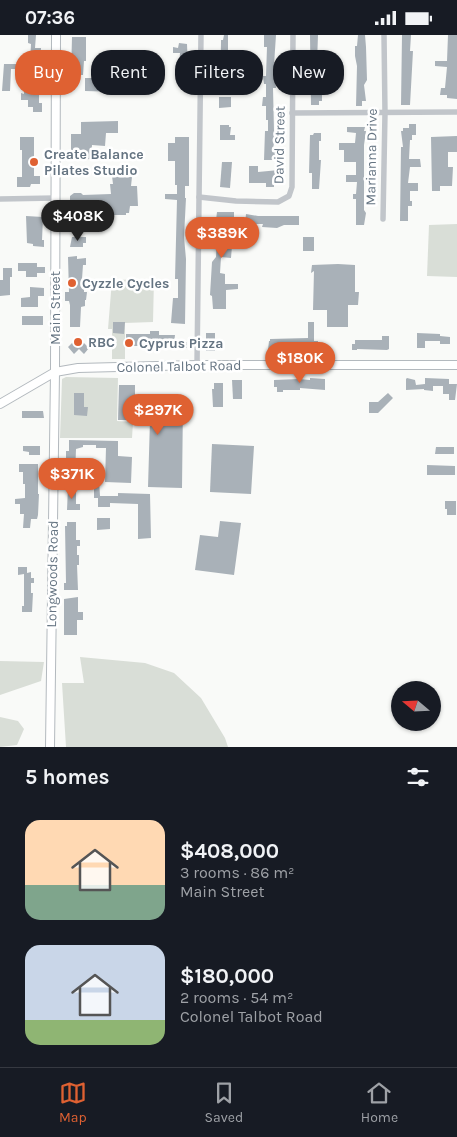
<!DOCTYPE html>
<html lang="en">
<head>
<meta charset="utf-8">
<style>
  body { margin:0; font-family:Karla,sans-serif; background:#20242c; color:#f1f3f6; height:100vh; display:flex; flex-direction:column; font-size:19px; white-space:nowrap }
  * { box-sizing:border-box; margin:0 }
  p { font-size:16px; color:#9ea1a6 }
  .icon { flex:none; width:28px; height:28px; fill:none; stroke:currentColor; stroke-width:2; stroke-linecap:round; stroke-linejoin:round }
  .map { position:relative; height:712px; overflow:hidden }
  .panel { display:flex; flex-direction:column; background:#171b24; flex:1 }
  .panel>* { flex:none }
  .hud { position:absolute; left:15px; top:15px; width:428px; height:45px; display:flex; gap:10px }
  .needle { width:32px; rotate:289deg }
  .buttons { position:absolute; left:391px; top:646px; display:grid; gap:10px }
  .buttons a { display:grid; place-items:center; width:50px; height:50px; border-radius:50%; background:#171b24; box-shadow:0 1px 4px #0004; font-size:25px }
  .price { position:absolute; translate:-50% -42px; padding:0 11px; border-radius:18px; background:#df6132; color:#fff; font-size:16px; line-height:32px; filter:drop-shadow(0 1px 2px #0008) }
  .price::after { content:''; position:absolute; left:50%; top:30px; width:15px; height:11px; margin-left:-8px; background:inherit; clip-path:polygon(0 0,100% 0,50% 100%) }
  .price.active { background:#222; color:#fff }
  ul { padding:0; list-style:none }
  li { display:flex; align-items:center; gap:15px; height:125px; padding:0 25px }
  li span { display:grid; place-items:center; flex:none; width:140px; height:100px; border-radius:15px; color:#555 }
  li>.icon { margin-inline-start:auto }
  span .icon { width:60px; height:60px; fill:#fffc; stroke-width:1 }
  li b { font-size:21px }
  h2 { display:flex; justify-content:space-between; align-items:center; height:60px; padding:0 25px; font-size:21px }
  .chip { padding:0 18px; border-radius:20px; background:#171b24; box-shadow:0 1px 4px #0004; font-size:18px; line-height:45px }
  .chip.active { background:#df6132; color:#fff }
  .status { display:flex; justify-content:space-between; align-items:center; height:35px; padding:0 25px; background:#171b24; direction:ltr }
  .status svg { height:14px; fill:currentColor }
  .tabs { display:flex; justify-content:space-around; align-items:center; height:70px; border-top:1px solid #363941; background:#171b24; font-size:14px; color:#9ea1a6 }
  .tabs a { display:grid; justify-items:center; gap:2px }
  .tabs .active { color:#df6132 }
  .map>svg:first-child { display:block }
  .green { fill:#d9ded7 }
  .building { fill:#a9b1b8 }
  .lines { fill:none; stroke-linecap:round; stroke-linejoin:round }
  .secondary-casing { stroke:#b3b9be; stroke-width:10 }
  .street { stroke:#c1c5ca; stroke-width:5.5 }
  .secondary { stroke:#fff; stroke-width:8 }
  .poi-dot { fill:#df6132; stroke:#fff; stroke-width:2 }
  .labels { text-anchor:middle; stroke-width:5; stroke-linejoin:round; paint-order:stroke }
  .street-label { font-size:14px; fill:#657482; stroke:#fff }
  .poi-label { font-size:14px; font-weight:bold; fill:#657482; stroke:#fff; text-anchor:start }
</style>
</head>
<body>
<div class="status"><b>07:36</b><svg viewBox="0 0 49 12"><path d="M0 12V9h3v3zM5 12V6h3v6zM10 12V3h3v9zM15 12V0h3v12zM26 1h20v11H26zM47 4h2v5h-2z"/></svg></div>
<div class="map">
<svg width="457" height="712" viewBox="0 0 457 712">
  <rect width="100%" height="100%" fill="#f9faf8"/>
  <!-- green -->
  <g class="green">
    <path d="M457,189V242L427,241L429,190Z"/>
    <path d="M154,244L153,287L125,288V324H112V294H108L112,245Z"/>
    <path d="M66,342L118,343L117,386L133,387L132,403H60L62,344Z"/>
    <path d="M80,622L145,628L174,638L201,663L225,703L228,712H66L62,648H84Z"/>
    <path d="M0,626L44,627L41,646L0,660Z"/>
    <path d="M0,682L18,686L24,694L17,710L0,712Z"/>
  </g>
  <!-- building -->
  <g class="building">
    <path d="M28,0H36L35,13H41L40,30H44V40L30,41V34H11L10,56H2L4,29H30L31,9L28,8Z"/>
    <path d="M224,0H228V20H231V32H229V50H220L221,8V5H223Z"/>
    <path d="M264,0H276L274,30L276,31V35H275L276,53H273L274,96H276L273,114H276L275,121H273V125H264L265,96H268V85H266V71H262L263,62H266V49H264L263,41H266L267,12H264Z"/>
    <path d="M310,0H318L317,28L322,30L320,46H322V66H319V70H311Z"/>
    <path d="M358,0H365L366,12L367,45L364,50L366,66H362V71H356L357,31L355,21V11H357Z"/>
    <path d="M402,0H411L410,16H413L410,70H401Z"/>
    <path d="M448,0H457V64L447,63V60H440L441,53H445L447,32L435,31V26H447Z"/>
    <path d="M72,2H86V26H84L83,40H71Z"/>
    <path d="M179,8L187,9L188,34H182V31H179L180,18H173V12L178,13Z"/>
    <path d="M85,43H118V57L85,56Z"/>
    <path d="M25,51H39V68H42V77H33V72H28V65H21V58L24,59V52Z"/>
    <path d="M219,62H231V72L219,73Z"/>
    <path d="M118,86V98H106L105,111L92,110L91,124L71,125V99H81V87Z"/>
    <path d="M409,89H416V100H412V105H410L409,124H420L421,132H410L408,148H418V156H410V166H412V171H408V186H400L401,112H403L401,96H403V93H409Z"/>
    <path d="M220,90H229V92H231L230,100H235V105H220Z"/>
    <path d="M347,92H365L364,96H366L364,110V175L366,178L364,190H356V164H353V159H356L357,147H346V140H356V127H344V115H339V108H355L356,98L347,97Z"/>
    <path d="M314,98H321V106H319V125H321L319,154H312V138H309L310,100H313Z"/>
    <path d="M457,101V117H448V132H453L452,151H440V156H432L431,102Z"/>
    <path d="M20,102H34V141H40V149H31L30,152H17V142H22V115H20Z"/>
    <path d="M175,102H189V151H185V163H186L184,202L186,224L185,289L171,288L173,263H178V244H175L177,165L165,164V159H177V150H175V126H168V108H175Z"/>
    <path d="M222,127H232L230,153L220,152Z"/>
    <path d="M249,131H258V137L279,135L280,143H274V152H266V148H249Z"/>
    <path d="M112,141L132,142L131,151H137L138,171H130L129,178H126V180H112V182L105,180V170H92V178L96,180V191L76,190V187H68V177H70V161L74,158H81L83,160L111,159L110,149H113Z"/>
    <path d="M217,177H234V183H232L231,205H244V211H232L231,223L221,222L220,238L225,239V249H238V254L226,255V274H213L212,261L210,260L212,227L216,222L217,201L211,200V193H215Z"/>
    <path d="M246,179L258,181H299V190H284L277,193L262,192L263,189H245Z"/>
    <path d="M26,181L43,182L42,205H44V212L33,211V209L27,208Z"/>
    <path d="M72,202H86V208H83V212H70Z"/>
    <rect x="303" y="202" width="11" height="14"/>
    <path d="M77,221V224L86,223V230H83L82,244L84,245V257H87L86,265H85V271L81,272L80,292H70V270L69,266H65V257H69L68,222Z"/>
    <path d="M18,228H37V232H45V238H37V242H26V236H18Z"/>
    <path d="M338,229L355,230V257H359L358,270H348V292H327V275H313L314,236L311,238L312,230Z"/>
    <path d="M3,233H12V242H10V260L0,261V245H3Z"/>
    <path d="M30,252L44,253V261H38V272H21V263L30,262Z"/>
    <rect x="22" y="281" width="21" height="9"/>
    <path d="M113,287H125L124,299L113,298Z"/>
    <path d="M308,287H314V306H318V317L268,315L269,306H270V304L308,303Z"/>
    <path d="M150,296H159V300H175L174,308L187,307V313L167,314V311H126V299H150Z"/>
    <rect x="206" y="298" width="9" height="18"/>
    <path d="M417,298L440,299V301L450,302V309H440V306H425V313H417Z"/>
    <path d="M382,301H389V314L387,315L357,314V315H352V309H355V305H382Z"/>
    <path d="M78,302L89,313L84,319L79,314L74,319L68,312Z"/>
    <path d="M310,343L325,344V355L300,353V355H283V357H277V352H274V345L299,344L310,345Z"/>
    <path d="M407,343L415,345L416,350L425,349V343L449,344V349H457L455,365H449V359H443V351H433V356L424,355V354L406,355V344Z"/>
    <path d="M232,345H242V364H233Z"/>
    <path d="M214,348H223V372H213L212,354H214Z"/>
    <path d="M119,350H135V366L183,367L182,453L148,452L150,385H118Z"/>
    <path d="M74,358H84V372H88L87,381L74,380Z"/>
    <path d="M388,358L393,363L378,378H369V367H378Z"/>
    <path d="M22,376H43L44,383H22Z"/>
    <path d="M69,405L118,406V421L132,422L131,448L105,447L106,413H96V410H83V412L76,414L75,441H64V430H66V416H69Z"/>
    <path d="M212,409L254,411L251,459L210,457Z"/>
    <path d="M23,411H40V420H29V417L23,416Z"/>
    <path d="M436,412H454V419H435Z"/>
    <path d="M19,429H38V459H39L38,480L37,484H31L30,493H23L24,479H20V469H15V464L25,463V449H23V437H19Z"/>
    <path d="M427,430L455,431V440H427Z"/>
    <path d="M94,445H99L100,461H118V458L150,459L151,503L138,504V469L110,468V472H98V463H94Z"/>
    <path d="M68,452H76V469H80V475H67Z"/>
    <path d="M445,466H456V480H447V474H445Z"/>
    <path d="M97,483H110V494L97,495Z"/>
    <path d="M220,486L241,488L234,540L195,535L200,500L218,502Z"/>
    <path d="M67,487H76V505H80V511H77V520H79V530H77L78,555H64V548H66L65,491H67Z"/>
    <path d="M18,532H27V538L31,537V543H34V548H31V558H33L32,577H22V571H24V539L18,540Z"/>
    <path d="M78,562V577H83V585H77V600H64V564Z"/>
  </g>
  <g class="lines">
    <!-- secondary casing -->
    <g class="secondary-casing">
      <g id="secondary">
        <path d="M0,369L55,337L78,333L197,330H457"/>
        <path d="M50,712L55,337L56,0"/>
      </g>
    </g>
    <!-- street -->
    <g class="street">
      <path d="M292,78L457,77"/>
      <path d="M199,162L236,166L278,167L289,161L292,152L293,0"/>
      <path d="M0,164L55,163"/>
      <path d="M383,184L385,78L384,0"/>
      <path d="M197,330L201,0"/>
    </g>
    <!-- secondary -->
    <use href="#secondary" class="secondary"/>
  </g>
  <!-- markers -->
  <g class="poi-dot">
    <circle cx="34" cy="127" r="5"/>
    <circle cx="72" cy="248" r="5"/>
    <circle cx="78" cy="307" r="5"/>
    <circle cx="129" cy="308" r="5"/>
  </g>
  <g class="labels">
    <!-- street labels -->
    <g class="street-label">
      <text transform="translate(279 110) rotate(-89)" y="5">David Street</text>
      <text transform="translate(371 122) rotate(-89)" y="5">Marianna Drive</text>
      <text transform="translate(55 273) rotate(-90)" y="5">Main Street</text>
      <text transform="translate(179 331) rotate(-1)" y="5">Colonel Talbot Road</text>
      <text transform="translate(52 539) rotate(-89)" y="5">Longwoods Road</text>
    </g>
    <!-- poi labels -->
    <g class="poi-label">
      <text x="44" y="124">Create Balance<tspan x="44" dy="16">Pilates Studio</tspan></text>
      <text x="82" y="253">Cyzzle Cycles</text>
      <text x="88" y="312">RBC</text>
      <text x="139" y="313">Cyprus Pizza</text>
    </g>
  </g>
</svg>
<div class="buttons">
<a><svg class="needle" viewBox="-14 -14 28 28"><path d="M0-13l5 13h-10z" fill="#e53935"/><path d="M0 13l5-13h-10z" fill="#9ea1a6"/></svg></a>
</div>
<b class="price active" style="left:78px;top:207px">$408K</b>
<b class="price" style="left:222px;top:224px">$389K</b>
<b class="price" style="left:300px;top:349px">$180K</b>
<b class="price" style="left:158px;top:401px">$297K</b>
<b class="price" style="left:72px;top:465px">$371K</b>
<div class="hud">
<a class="chip active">Buy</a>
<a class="chip">Rent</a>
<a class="chip">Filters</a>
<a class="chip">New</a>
</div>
</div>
<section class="panel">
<h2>5 homes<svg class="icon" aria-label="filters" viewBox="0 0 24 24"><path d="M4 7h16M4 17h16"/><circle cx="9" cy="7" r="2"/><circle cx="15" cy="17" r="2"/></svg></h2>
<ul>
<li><span style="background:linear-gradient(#ffd9b3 65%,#7fa58c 0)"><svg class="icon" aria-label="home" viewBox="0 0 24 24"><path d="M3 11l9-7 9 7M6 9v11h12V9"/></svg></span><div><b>$408,000</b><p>3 rooms · 86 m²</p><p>Main Street</p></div></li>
<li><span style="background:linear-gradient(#c9d6e8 75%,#8fb573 0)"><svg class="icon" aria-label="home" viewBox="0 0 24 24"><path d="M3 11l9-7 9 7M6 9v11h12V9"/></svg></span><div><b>$180,000</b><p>2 rooms · 54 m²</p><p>Colonel Talbot Road</p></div></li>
</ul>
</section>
<nav class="tabs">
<a class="active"><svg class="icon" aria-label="map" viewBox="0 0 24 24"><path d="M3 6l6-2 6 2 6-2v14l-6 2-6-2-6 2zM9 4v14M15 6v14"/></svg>Map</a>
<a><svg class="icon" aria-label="saved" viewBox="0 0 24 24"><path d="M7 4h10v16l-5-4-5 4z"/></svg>Saved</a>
<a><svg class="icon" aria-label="home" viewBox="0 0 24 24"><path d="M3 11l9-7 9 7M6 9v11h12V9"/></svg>Home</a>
</nav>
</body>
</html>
